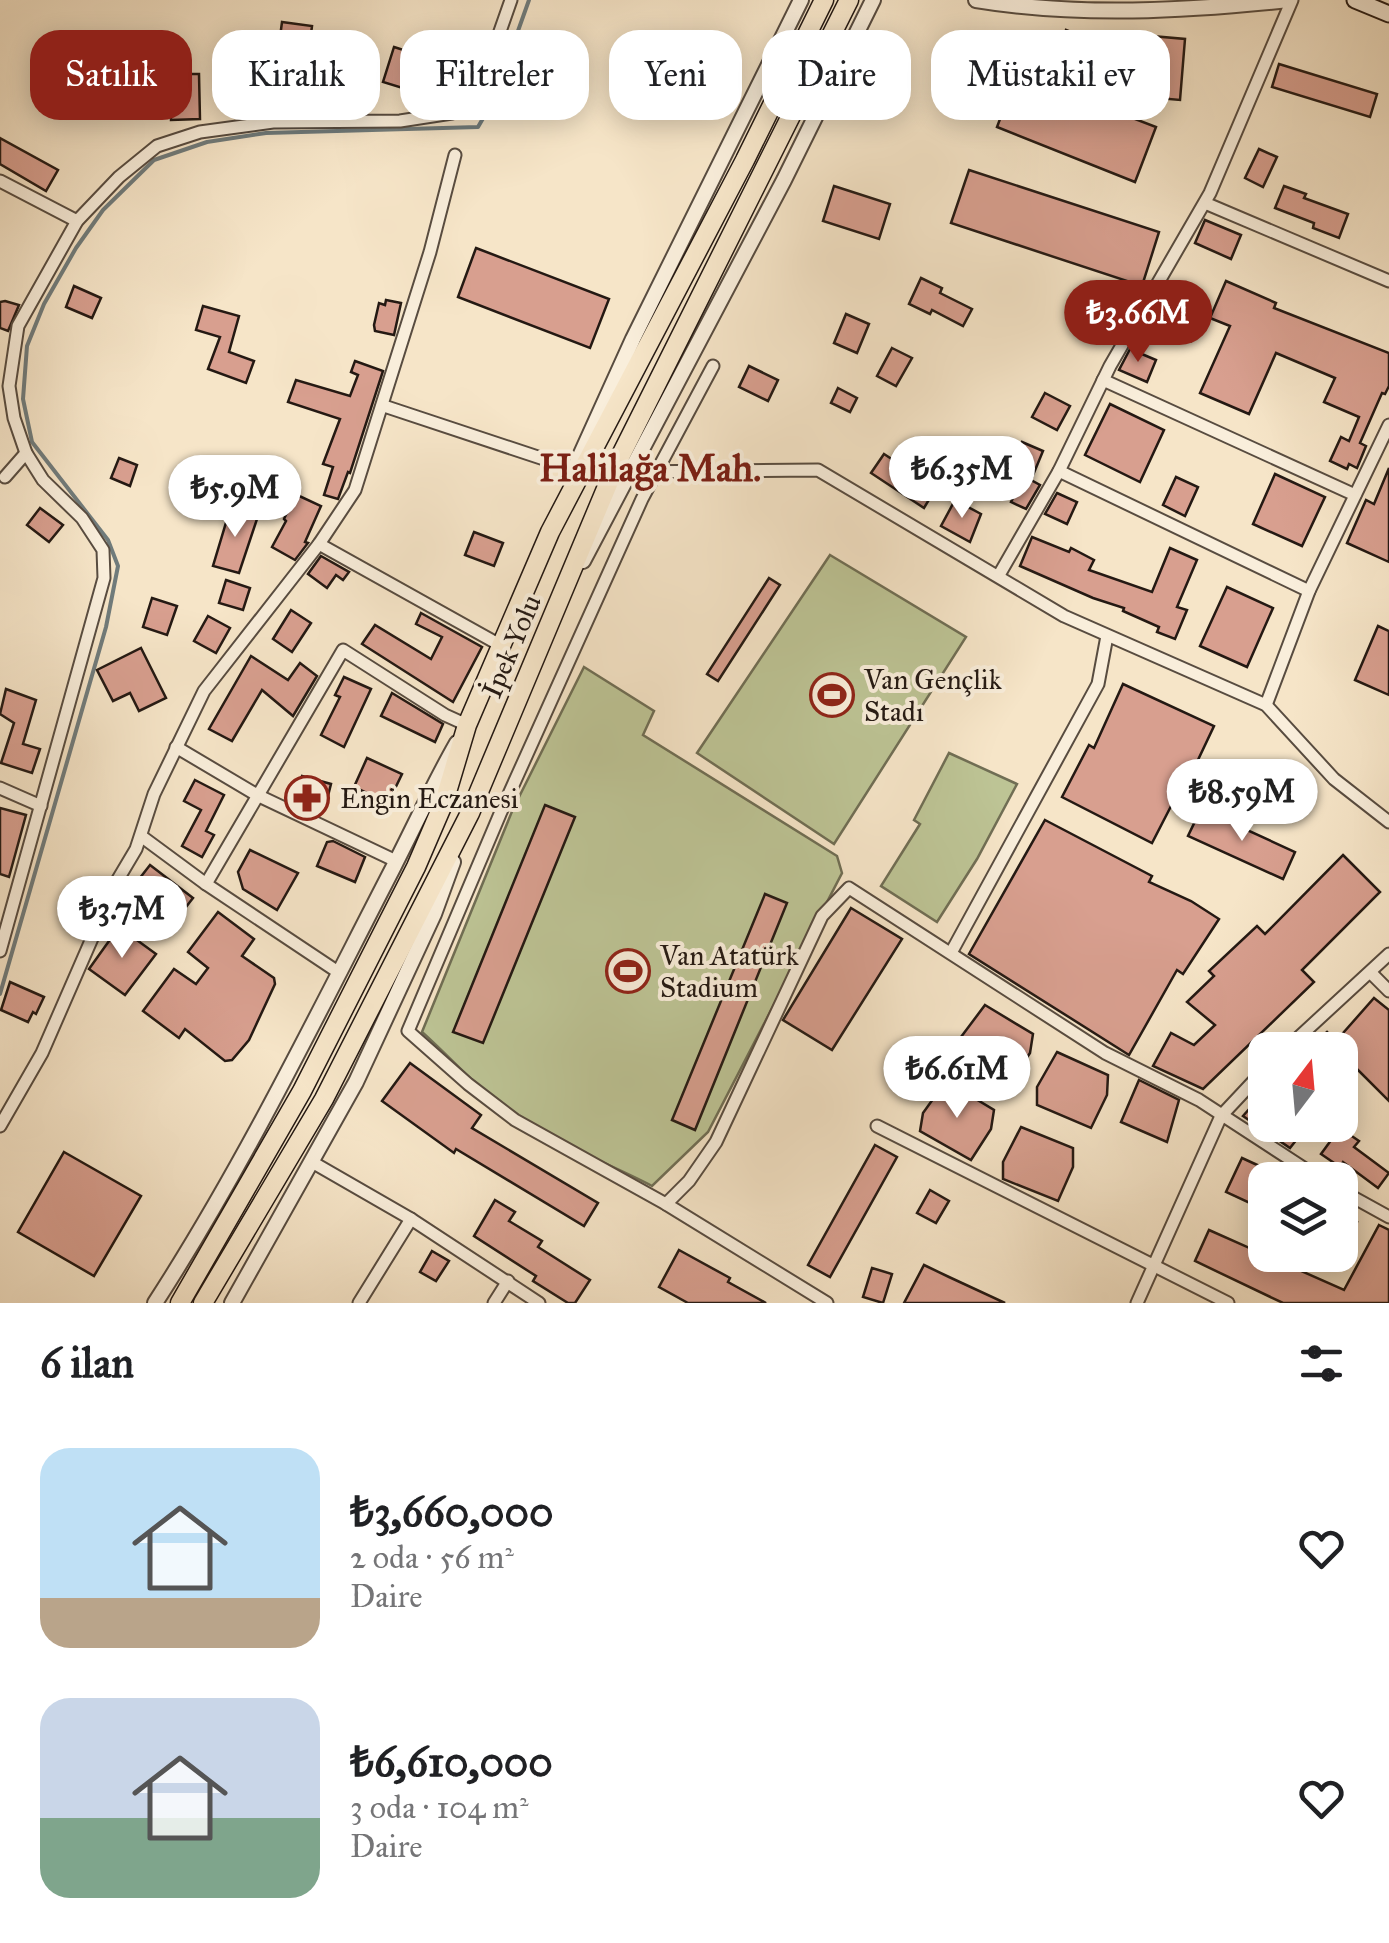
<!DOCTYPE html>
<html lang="tr">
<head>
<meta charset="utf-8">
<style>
  body { margin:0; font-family:"IM FELL Great Primer",serif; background:#f2f2f2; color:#202124; height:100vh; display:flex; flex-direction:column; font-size:38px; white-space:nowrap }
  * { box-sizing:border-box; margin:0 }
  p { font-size:32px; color:#757577 }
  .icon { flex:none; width:55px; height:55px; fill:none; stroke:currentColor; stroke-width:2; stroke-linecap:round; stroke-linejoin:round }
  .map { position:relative; height:1303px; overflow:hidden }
  .drawer { display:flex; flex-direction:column; background:#fff; flex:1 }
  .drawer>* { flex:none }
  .banner { position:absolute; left:30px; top:30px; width:1330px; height:90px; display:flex; gap:20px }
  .needle { width:65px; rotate:16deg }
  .fabs { position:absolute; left:1248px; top:1032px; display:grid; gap:20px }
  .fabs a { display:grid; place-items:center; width:110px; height:110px; border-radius:20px; background:#fff; box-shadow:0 5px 25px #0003; font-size:50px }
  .price { position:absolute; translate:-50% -85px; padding:0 22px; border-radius:35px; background:#fff; color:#222; font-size:32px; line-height:65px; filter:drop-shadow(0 2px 5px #0008) }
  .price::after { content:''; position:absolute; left:50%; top:60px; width:30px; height:22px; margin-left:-15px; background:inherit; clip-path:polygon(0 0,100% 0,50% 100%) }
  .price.active { background:#8f2418; color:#fff }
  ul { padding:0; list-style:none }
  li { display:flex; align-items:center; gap:30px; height:250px; padding:0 40px }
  li span { display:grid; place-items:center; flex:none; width:280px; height:200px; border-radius:30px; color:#555 }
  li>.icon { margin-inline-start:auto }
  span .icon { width:120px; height:120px; fill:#fffc; stroke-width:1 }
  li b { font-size:42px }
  h2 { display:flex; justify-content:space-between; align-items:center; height:120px; padding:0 40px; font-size:42px }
  .pill { padding:0 35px; border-radius:30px; background:#fff; box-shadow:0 5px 25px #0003; font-size:35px; line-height:90px }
  .pill.active { background:#8f2418; color:#fff }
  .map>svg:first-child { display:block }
  .green { fill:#bdc495; stroke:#706e54; stroke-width:2.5 }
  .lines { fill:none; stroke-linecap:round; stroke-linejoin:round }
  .stream { stroke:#707b7b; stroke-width:4 }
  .building { fill:#d89f8f; stroke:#241913; stroke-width:2.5 }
  .minor-casing { stroke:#584c40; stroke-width:15 }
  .tertiary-casing { stroke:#584c40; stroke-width:18 }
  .secondary-casing { stroke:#241913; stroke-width:19 }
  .trunk-casing { stroke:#241913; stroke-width:21 }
  .minor { stroke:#f9eedb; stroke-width:11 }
  .tertiary { stroke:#f9eedb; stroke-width:14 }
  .secondary { stroke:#f9eedb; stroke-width:15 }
  .trunk { stroke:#f6e5c8; stroke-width:18 }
  .labels { text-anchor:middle; stroke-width:8; stroke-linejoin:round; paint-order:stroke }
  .street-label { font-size:28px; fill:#241913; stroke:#f9eedb }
  .poi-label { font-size:28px; fill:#241913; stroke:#f9eedb; text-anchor:start }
  .district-label { font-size:38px; font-weight:bold; fill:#7a1f14; stroke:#f9eedb }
</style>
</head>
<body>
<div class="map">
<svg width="1389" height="1303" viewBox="0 0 1389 1303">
  <rect width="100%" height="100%" fill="#f6e5c8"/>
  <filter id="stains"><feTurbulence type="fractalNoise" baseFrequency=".002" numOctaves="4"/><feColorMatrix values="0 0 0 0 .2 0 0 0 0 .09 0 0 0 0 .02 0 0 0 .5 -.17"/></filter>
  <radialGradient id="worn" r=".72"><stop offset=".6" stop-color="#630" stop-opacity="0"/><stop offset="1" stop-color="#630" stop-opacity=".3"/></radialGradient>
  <!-- green -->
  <g class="green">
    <path d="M830,555L966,637L834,844L697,753Z"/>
    <path d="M584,667L654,711L643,735L837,856L842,873L708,1132L652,1186C606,1162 557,1145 514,1115C481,1092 452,1059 422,1032L513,809Z"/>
    <path d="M949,753L1017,784L977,859L937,922L881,886L920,824L914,820Z"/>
  </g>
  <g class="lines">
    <!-- stream -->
    <path class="stream" d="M0,994L106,627L118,566L108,540L32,442L23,399L27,346L44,304L76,248L103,210L154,160L207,142L266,133L478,127L493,101L529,0"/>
  </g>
  <!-- building -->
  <g class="building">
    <path d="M282,22L312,26L307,65L277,60Z"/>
    <path d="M1066,30L1096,42L1079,85L1050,74Z"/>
    <path d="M1129,34L1185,39L1180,100L1124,95Z"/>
    <path d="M394,47L429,58L421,86L409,90L383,82Z"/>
    <path d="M1279,64L1377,94L1370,117L1272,87Z"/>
    <path d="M170,74H199L200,119L171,120Z"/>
    <path d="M1014,82L1100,117L1104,107L1156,127L1135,182L997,127Z"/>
    <path d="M0,138L58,170L46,191L0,164Z"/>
    <path d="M1259,149L1277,157L1263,187L1245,178Z"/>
    <path d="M969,170L1159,232L1142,286L951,223Z"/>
    <path d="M834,186L890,204L879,239L823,221Z"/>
    <path d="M1284,186L1306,194L1304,198L1348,214L1339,238L1313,228L1314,223L1275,208Z"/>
    <path d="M1205,220L1241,235L1231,259L1195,243Z"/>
    <path d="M476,248L609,299L590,348L458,297Z"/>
    <path d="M921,278L942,288L940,293L972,309L963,326L932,310L930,314L909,304Z"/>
    <path d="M1226,281L1276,303L1274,308L1389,353V386L1385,394L1382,393L1360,443L1366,446L1357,468L1349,464L1347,469L1330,461L1341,437L1349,441L1359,417L1324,402L1335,378L1276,353L1249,414L1200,393L1230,326L1210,318Z"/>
    <path d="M74,286L101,298L92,318L66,307Z"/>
    <path d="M1174,299L1204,315L1191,341L1160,325Z"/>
    <path d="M386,300L401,303L394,335L375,331L374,325L379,303L385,305Z"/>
    <path d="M5,301L19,305L8,331L0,328V302Z"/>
    <path d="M203,306L239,316L229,352L254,361L246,383L208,369L220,337L196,330Z"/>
    <path d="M846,314L869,324L857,353L834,343Z"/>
    <path d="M892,348L912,358L896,386L877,376Z"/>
    <path d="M1130,349L1156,360L1147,382L1119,370Z"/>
    <path d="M355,361L383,371L350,473L348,472L338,499L324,495L333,467L323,464L340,419L288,402L296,380L350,396L358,375L351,372Z"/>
    <path d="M749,366L778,380L768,401L739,387Z"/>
    <path d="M838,388L857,398L850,412L831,403Z"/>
    <path d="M1045,393L1070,406L1057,430L1032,417Z"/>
    <path d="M1110,404L1164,430L1140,482L1085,455Z"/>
    <path d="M1022,442L1043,451L1031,480L1040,485L1026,509L1011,502L1015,494L1010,492L1017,474L1010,471Z"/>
    <path d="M884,454L936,488L924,508L871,473Z"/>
    <path d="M119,458L137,465L130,486L111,478Z"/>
    <path d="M1389,468V562L1347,543L1366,500L1374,504Z"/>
    <path d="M1275,474L1325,497L1302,546L1253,524Z"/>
    <path d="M1176,477L1198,487L1185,516L1163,505Z"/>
    <path d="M1057,493L1077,502L1067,524L1045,514Z"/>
    <path d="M295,494L321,506L305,542L308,543L295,560L272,547L286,521L284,519Z"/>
    <path d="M955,500L981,514L970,542L941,526Z"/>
    <path d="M231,506L258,516L239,573L213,566Z"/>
    <path d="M40,508L63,525L49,542L27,525Z"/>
    <path d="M474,532L503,543L494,566L465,555Z"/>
    <path d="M1032,537L1069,552L1071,548L1094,560L1089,570L1152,592L1170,548L1197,560L1177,607L1187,610L1175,639L1157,632L1159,627L1123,611L1124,608L1093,598L1020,566Z"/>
    <path d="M321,556L349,572L343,580L336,575L327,588L308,574Z"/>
    <path d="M769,578L780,585L718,681L707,674Z"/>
    <path d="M226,580L250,588L243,610L219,603Z"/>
    <path d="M1227,587L1273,608L1247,667L1200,646Z"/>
    <path d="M152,598L177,606L167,635L143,627Z"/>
    <path d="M291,610L311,623L292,652L273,639Z"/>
    <path d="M421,613L482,647L453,702L362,644L375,625L431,659L442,637L416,624Z"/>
    <path d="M208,616L230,628L216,653L194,641Z"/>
    <path d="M1378,626L1389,631V695L1355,680Z"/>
    <path d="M141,648L166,698L139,711L130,693L113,701L97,670Z"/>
    <path d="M251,656L288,680L300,663L317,676L293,716L262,690L232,741L209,729Z"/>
    <path d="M344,677L371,689L344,747L321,735L340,697L335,695Z"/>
    <path d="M1123,684L1214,726L1189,779L1186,777L1152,843L1062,797L1089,745L1094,748Z"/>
    <path d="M6,689L36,700L23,744L40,749L32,773L1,763L14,723L0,714Z"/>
    <path d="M392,693L443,724L435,742L381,716Z"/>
    <path d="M367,758L402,774L388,803L354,787Z"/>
    <path d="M302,776L331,784L326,804L296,796Z"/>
    <path d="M195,780L224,795L206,831L214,835L202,857L182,846L201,810L184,801Z"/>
    <path d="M545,805L575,817L483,1043L453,1032Z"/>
    <path d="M0,808L26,815L9,877L0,874Z"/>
    <path d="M1201,809L1295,852L1283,879L1188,836Z"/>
    <path d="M1045,820L1152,876L1149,882L1191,901L1219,919L1183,974L1177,970L1129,1055L969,954Z"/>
    <path d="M333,841L365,857L355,882L317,866L327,842Z"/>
    <path d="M250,850L298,873L277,910L243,889L238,872Z"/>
    <path d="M1343,855L1380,892L1302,970L1314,982L1203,1089L1153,1066L1171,1033L1194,1045L1215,1025L1187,1002L1214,976L1209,971L1257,926L1265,934Z"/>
    <path d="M150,865L193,898L165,934L122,901Z"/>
    <path d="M765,894L787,903L695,1130L672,1120Z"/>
    <path d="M851,908L902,939L832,1050L783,1020Z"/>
    <path d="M218,912L254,939L242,956L274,978L275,984L249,1040L232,1060L225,1061L185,1029L179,1038L143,1011L174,969L196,984L208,968L188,952Z"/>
    <path d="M119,927L156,954L125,995L89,969Z"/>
    <path d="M10,982L44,997L36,1014L33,1012L28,1022L1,1010Z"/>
    <path d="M1374,998L1389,1010V1101L1351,1063L1340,1078V1050H1306L1327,1032L1336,1041Z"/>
    <path d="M985,1005L1033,1034L1030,1053L1009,1084L959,1055L961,1037Z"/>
    <path d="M1057,1052L1108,1075L1107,1095L1091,1128L1037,1105V1087Z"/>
    <path d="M410,1063L481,1115L472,1128L598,1203L584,1226L456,1149L454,1153L382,1101Z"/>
    <path d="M1139,1080L1179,1100L1167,1142L1121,1122Z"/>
    <path d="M946,1081L994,1110L991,1129L971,1160L920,1131L923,1113Z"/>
    <path d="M1265,1091V1125H1308L1290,1148L1243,1116Z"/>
    <path d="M1021,1127L1073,1148V1167L1058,1201L1003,1179V1162Z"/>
    <path d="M1340,1128L1359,1141L1354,1147L1389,1173L1378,1188L1343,1162L1340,1167L1321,1154Z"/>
    <path d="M875,1145L897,1157L830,1277L808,1265Z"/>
    <path d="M64,1152L141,1196L94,1276L18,1232Z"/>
    <path d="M1242,1158L1290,1180H1265V1210L1226,1192Z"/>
    <path d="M930,1190L949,1201L936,1223L917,1213Z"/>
    <path d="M495,1200L515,1212L509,1221L542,1241L538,1247L590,1280L575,1303H568L533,1281L536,1276L474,1236Z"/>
    <path d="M1340,1213L1357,1222L1340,1255Z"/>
    <path d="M1379,1225L1389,1230V1303H1283L1195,1261L1209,1230L1344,1290Z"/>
    <path d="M679,1250L730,1278L728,1282L766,1303H688L659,1287Z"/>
    <path d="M432,1251L449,1261L436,1281L420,1272Z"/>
    <path d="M924,1265L949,1277L1005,1303H904Z"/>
    <path d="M872,1268L892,1274L883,1303L863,1297Z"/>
  </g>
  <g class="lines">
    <!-- minor casing -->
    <g class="minor-casing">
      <g id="minor">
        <path d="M0,181L77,221"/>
        <path d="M1205,203L1389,281"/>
        <path d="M713,366L642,499L500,814L408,1031L468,1084L515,1120L666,1204L827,1303"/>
        <path d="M1103,380L1355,495"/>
        <path d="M384,406L574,469"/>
        <path d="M1059,471L1309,591"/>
        <path d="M633,472L818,470L1064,616L1266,705L1334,779L1389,822"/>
        <path d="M5,477L26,453"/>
        <path d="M319,544L500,645"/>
        <path d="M999,575L1059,471L1110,366L1210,193L1292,0"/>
        <path d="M1266,705L1309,591L1389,425"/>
        <path d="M176,747L257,795L396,861"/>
        <path d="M0,788L41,806"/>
        <path d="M141,836L206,884L338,972"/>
        <path d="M206,884L343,650L445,715L467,725"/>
        <path d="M0,951L104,578L103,550L82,518L43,480L26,453L14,418L9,386L18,326L77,221L119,177L157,146L200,132L273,122L400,121L452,113L478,94L511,0"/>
        <path d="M952,951L1098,684L1107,636"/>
        <path d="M1371,973L1389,991"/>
        <path d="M1285,1050L1389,954"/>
        <path d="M0,1126L42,1053L117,881L136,849L154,794L204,691L319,544L355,490L430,252L455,155"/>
        <path d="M877,1126L1228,1303"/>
        <path d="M312,1162L411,1219L539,1303"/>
        <path d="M1340,1190L1389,1217"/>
        <path d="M666,1204L689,1181L716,1142L822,916L849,888L1105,1053L1199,1100L1322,1180"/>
        <path d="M359,1303L411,1219"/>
        <path d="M494,1303L508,1281"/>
        <path d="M1137,1303L1221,1116L1265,1069"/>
      </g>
    </g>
    <!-- tertiary casing -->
    <g class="tertiary-casing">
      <g id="tertiary">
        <path d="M976,0C1080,17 1185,11 1289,0"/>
        <path d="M571,476L633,339L801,0"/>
        <path d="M583,561L784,180L873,0"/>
        <path d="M155,1303C245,1164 318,1013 394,866C415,825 434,783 457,743"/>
        <path d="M232,1303L356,1082L434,914L453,862"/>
      </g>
    </g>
    <!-- secondary casing -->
    <g class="secondary-casing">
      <path id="secondary" d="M1355,0L1389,14"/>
    </g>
    <!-- trunk casing -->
    <g class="trunk-casing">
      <g id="trunk">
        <path d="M180,1303L302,1091L416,867L444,802L467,725L550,532L745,160L824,0"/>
        <path d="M203,1303L324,1099L470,813L616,465L849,0"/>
      </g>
    </g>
    <!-- minor -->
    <use href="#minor" class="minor"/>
    <!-- tertiary -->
    <use href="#tertiary" class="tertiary"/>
    <!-- secondary -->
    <use href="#secondary" class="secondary"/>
    <!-- trunk -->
    <use href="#trunk" class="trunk"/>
  </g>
  <!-- icons -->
  <defs>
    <g id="stadium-ring" transform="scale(2.25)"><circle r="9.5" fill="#f9eedb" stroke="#8f2418" stroke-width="1.5"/><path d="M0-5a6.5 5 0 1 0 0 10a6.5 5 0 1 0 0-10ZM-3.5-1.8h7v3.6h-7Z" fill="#8f2418"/></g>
    <g id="pharmacy-ring" transform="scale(2.25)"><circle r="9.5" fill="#f9eedb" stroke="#8f2418" stroke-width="1.5"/><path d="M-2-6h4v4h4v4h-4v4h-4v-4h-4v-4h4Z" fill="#8f2418"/></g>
  </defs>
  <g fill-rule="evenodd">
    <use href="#stadium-ring" x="832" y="695"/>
    <use href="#pharmacy-ring" x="307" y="798"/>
    <use href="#stadium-ring" x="628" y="971"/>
  </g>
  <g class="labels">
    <!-- street labels -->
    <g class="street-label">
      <text transform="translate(511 646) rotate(-67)" y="10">İpek Yolu</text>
    </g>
    <!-- poi labels -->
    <g class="poi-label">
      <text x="864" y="689">Van Gençlik<tspan x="864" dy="32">Stadı</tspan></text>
      <text x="340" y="808">Engin Eczanesi</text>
      <text x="660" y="965">Van Atatürk<tspan x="660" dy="32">Stadium</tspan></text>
    </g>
    <!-- district labels -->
    <g class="district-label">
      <text x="650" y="481">Halilağa Mah.</text>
    </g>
  </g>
  <rect width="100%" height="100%" filter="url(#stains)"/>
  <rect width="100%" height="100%" fill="url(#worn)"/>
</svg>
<div class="fabs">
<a><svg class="needle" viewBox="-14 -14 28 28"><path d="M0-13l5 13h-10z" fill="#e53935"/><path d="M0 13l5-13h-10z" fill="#757577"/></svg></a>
<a><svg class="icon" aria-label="layers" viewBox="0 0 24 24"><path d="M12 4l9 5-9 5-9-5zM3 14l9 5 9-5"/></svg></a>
</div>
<b class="price active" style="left:1138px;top:365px">₺3.66M</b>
<b class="price" style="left:962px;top:521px">₺6.35M</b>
<b class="price" style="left:235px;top:540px">₺5.9M</b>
<b class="price" style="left:1242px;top:844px">₺8.59M</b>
<b class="price" style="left:122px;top:961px">₺3.7M</b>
<b class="price" style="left:957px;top:1121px">₺6.61M</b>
<div class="banner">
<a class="pill active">Satılık</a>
<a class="pill">Kiralık</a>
<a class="pill">Filtreler</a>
<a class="pill">Yeni</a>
<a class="pill">Daire</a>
<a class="pill">Müstakil ev</a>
</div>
</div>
<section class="drawer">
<h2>6 ilan<svg class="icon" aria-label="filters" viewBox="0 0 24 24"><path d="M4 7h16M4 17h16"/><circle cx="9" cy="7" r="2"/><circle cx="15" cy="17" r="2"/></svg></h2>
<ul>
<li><span style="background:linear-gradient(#bfe0f5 75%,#b9a48a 0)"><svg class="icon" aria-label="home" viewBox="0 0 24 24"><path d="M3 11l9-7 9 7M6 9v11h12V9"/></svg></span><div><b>₺3,660,000</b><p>2 oda · 56 m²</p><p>Daire</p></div><svg class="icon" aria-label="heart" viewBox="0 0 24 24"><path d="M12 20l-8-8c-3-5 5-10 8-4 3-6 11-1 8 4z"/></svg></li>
<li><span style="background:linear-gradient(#c9d6e8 60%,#7fa58c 0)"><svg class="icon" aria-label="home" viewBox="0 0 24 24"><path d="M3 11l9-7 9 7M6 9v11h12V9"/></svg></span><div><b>₺6,610,000</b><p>3 oda · 104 m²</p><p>Daire</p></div><svg class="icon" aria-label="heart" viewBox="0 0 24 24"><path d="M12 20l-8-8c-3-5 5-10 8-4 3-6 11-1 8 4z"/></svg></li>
</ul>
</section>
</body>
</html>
